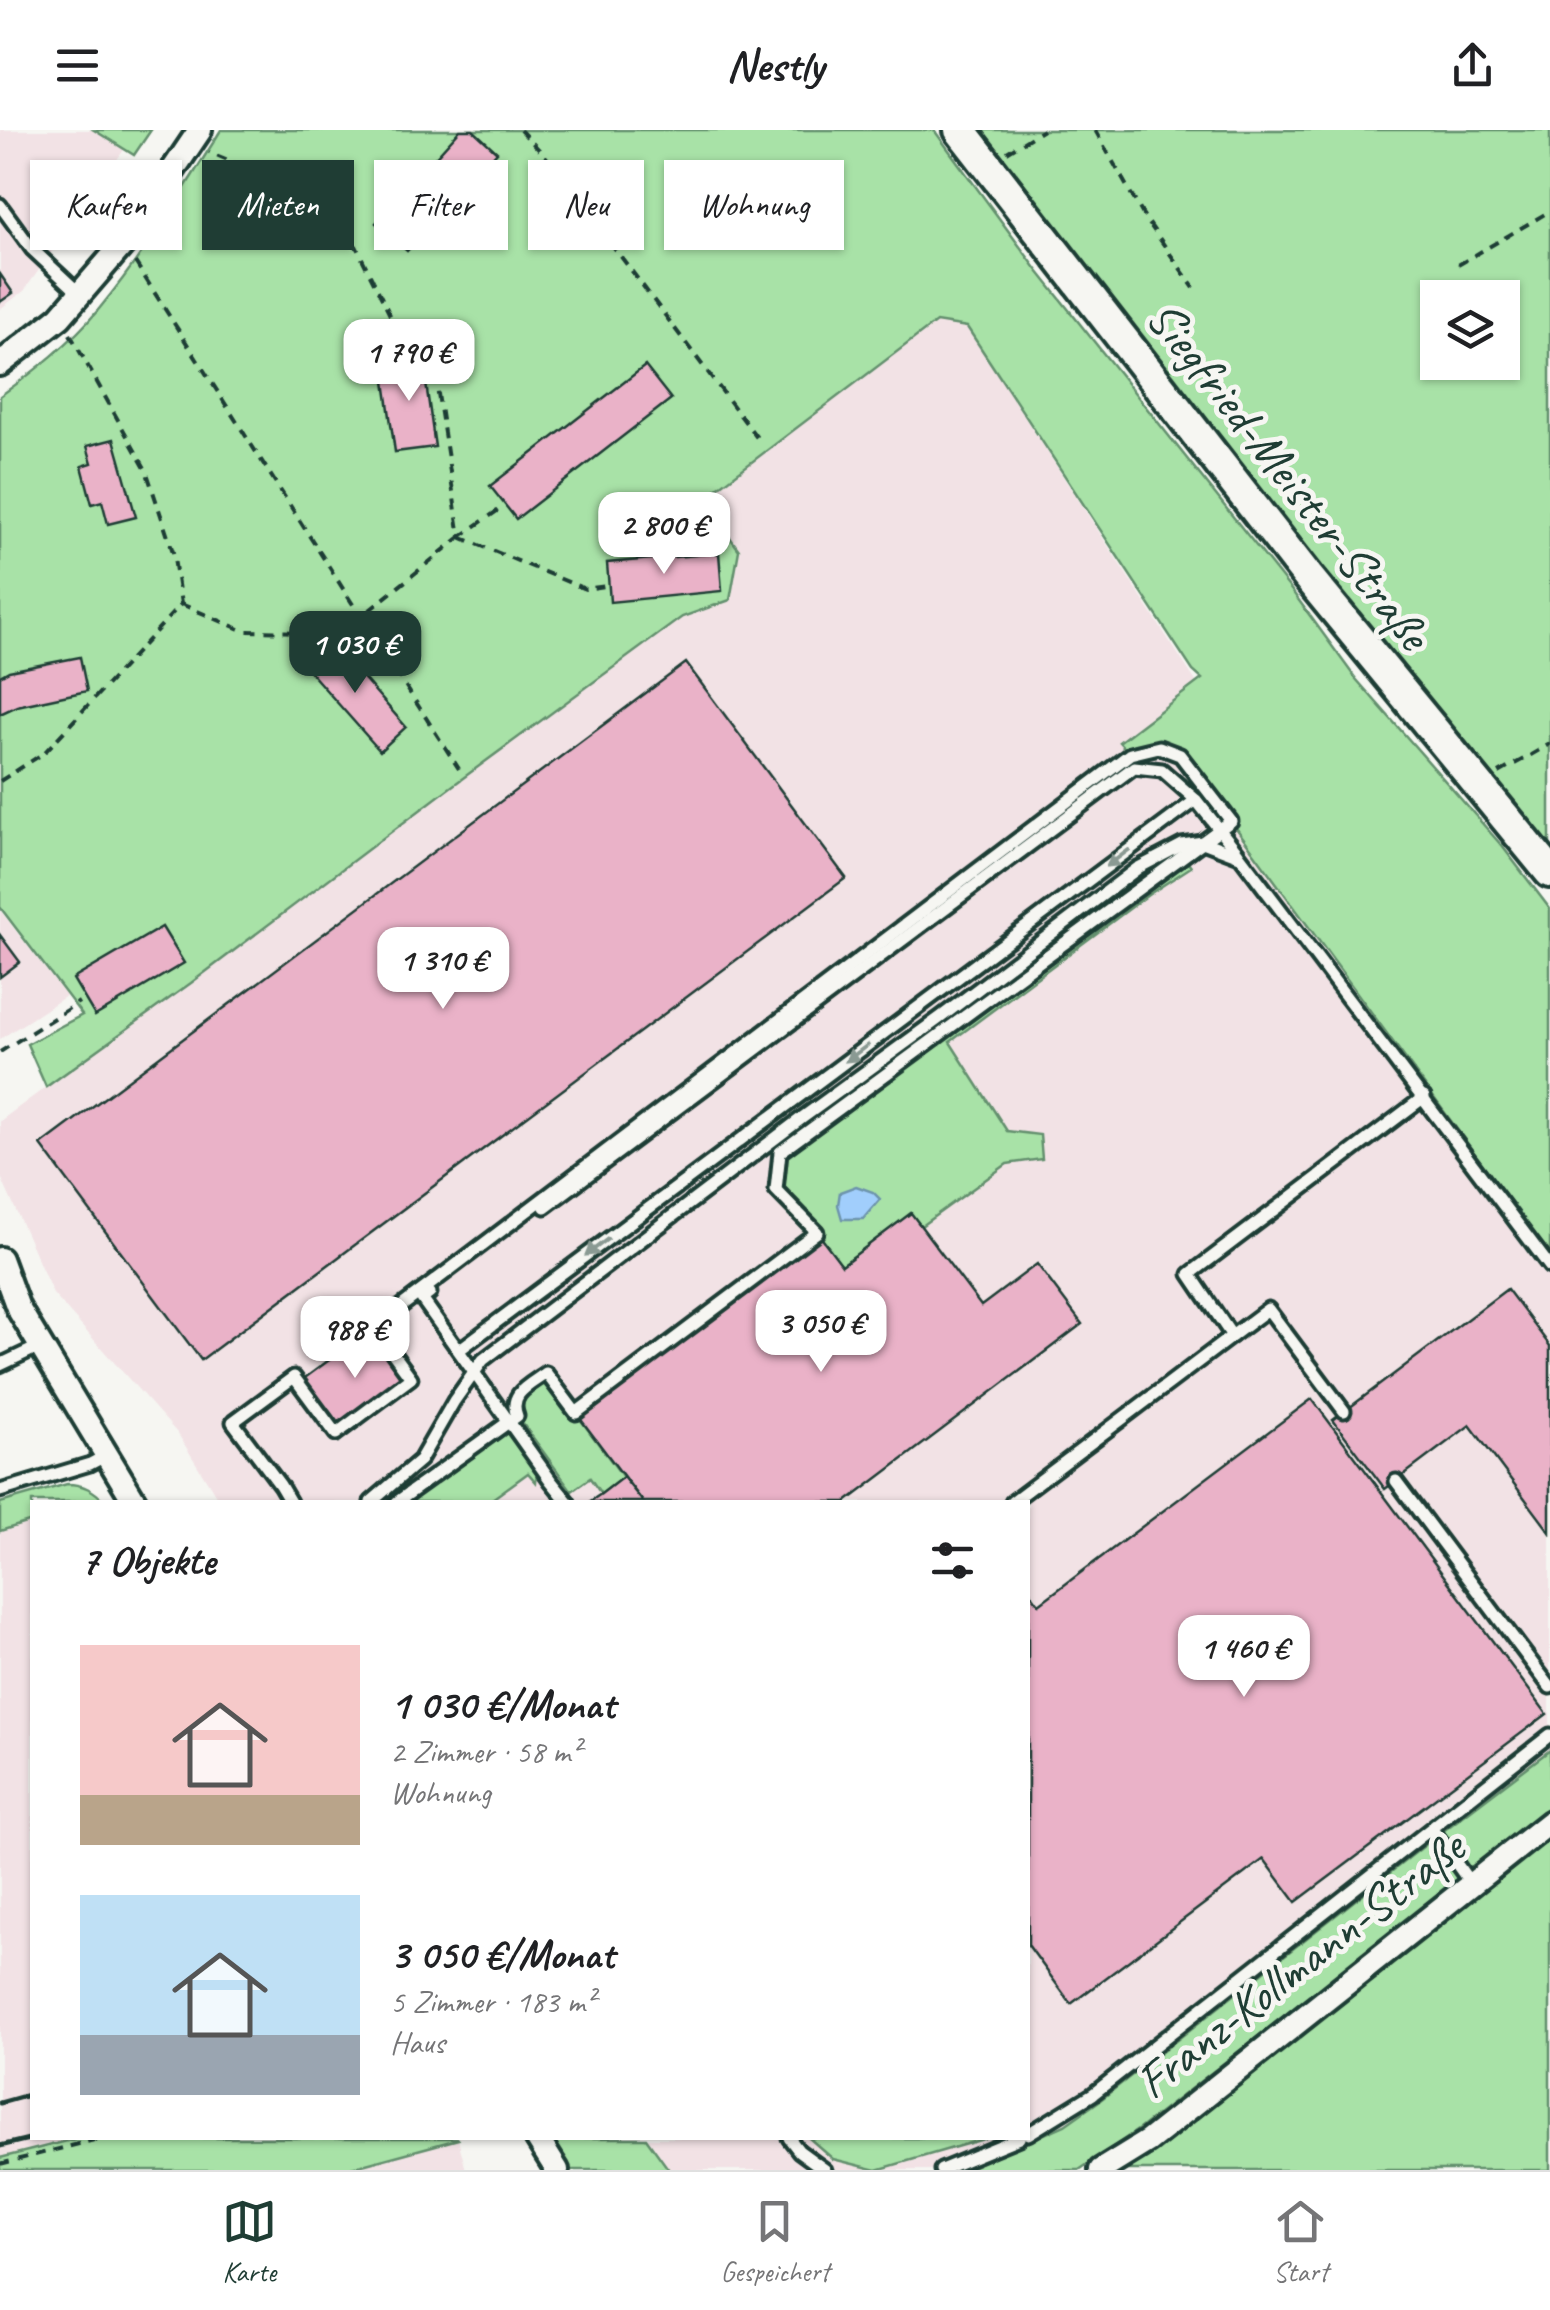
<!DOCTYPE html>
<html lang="de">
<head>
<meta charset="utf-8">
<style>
  body { margin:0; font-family:Caveat,sans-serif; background:#f2f2f2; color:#202124; height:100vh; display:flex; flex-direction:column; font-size:38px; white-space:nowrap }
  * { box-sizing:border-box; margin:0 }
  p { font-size:32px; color:#757577 }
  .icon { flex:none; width:55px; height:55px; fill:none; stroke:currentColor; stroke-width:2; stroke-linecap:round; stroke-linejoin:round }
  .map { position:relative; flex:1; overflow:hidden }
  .sheet { position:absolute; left:30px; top:1370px; width:1000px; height:640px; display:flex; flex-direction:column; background:#fff; border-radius:0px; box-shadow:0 2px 8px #0004 }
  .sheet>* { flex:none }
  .top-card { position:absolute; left:30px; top:30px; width:1000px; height:90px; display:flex; gap:20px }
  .controls { position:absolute; left:1420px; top:150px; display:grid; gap:20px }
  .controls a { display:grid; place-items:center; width:100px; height:100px; border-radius:0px; background:#fff; box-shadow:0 2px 8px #0004; font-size:50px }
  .price { position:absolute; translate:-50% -85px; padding:0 22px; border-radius:20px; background:#fff; color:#222; font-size:32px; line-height:65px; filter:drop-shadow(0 2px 5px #0008) }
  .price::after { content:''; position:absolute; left:50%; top:60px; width:30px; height:22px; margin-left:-15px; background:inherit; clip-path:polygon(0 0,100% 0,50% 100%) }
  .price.on { background:#1f3d34; color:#fff }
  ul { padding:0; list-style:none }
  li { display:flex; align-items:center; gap:30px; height:250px; padding:0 50px }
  li span { display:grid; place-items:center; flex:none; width:280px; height:200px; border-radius:0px; color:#555 }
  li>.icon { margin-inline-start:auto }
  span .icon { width:120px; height:120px; fill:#fffc; stroke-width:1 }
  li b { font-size:42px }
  h2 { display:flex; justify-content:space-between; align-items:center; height:120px; padding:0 50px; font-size:42px }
  .pill { padding:0 35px; border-radius:0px; background:#fff; box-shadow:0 2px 8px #0004; font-size:35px; line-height:90px }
  .pill.on { background:#1f3d34; color:#fff }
  header { display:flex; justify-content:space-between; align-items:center; height:130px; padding:0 50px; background:#fff; font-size:45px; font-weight:800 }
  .menu { display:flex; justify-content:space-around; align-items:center; height:140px; border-top:2px solid #e0e0e0; background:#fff; font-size:28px; color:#757577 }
  .menu a { display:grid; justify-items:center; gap:5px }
  .menu .on { color:#1f3d34 }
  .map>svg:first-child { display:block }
  .built { fill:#f2e2e5 }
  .green { fill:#a8e2a7; stroke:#64906e; stroke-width:2.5; fill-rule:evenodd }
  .water { fill:#a1cefc; stroke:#6d94ac; stroke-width:2.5 }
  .building { fill:#eab2c8; stroke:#1f3d34; stroke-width:2.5 }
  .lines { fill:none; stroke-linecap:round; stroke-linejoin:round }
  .lane-casing { stroke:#1f3d34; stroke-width:19 }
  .street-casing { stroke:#1f3d34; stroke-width:30 }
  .secondary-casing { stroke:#1f3d34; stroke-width:38 }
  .path { stroke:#1f3d34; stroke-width:4; stroke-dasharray:10 8; stroke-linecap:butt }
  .lane { stroke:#f6f6f2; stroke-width:11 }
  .street { stroke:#f6f6f2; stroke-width:22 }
  .secondary { stroke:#f6f6f2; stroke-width:30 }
  .rail { stroke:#1f3d34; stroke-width:5 }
  .oneway { fill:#8a9a93 }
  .labels { text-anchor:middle; stroke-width:10; stroke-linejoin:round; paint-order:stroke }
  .street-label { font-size:50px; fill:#1f3d34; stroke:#f6f6f2 }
</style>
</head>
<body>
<header><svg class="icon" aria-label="menu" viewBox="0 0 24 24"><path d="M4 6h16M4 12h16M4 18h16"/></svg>Nestly<svg class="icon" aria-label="share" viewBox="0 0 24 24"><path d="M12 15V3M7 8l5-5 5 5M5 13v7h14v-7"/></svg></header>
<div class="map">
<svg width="1550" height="2040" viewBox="0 0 1550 2040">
  <rect width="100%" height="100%" fill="#f6f6f2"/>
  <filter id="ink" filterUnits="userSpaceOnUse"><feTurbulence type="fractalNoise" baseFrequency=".01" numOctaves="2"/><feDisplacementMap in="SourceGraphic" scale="20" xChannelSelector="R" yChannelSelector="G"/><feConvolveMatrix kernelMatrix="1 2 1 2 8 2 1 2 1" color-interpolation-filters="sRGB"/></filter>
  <g filter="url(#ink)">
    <!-- built -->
    <g class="built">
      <path d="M0,0H138L24,161L0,179Z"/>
      <path d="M936,191L967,198L1200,558L1550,1011V1654L1034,2040H643L623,2008H1028V1372H220L178,1304L53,1164L0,1045V991L682,487L730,470L739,420L702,370Z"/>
      <path d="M0,780L66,866L0,909Z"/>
      <path d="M32,1391V2008H79L0,2028V1401Z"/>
      <path d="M458,2009L466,2040H344Z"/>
    </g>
    <!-- green -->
    <g class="green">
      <path d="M94,0H151L134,25Z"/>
      <path d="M221,0H934L1038,141L1292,461L1356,549L1502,716L1550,779V1126L1231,691L1180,626L1159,618L1130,624L1119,612L1202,549L1193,541L967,197L936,192L703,369L739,420L730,470L682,487L448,659L191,853L46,957L27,914L82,885L0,777V266C35,241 71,213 99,179C145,123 183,61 221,0Z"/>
      <path d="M973,0H1550V728ZM1438,168H1502V232H1438Z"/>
      <path d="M1183,726L1191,737L1148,765L950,912L1007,1001L1040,1005L1042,1029L1007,1034L921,1096L911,1084L842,1135L776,1060L780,1022Z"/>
      <path d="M546,1243L623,1347L601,1364L590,1348L572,1361L517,1286L518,1263Z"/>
      <path d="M506,1302L537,1341L536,1352L528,1343L488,1372H397L494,1303Z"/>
      <path d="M67,1354C83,1354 94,1360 105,1372H32V1391L0,1401V1373Z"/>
      <path d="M1550,1620V1679L1139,1999L1079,2040H964L1065,1995L1099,1971L1438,1705Z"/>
      <path d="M1550,1705V2040H1124L1155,2022Z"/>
      <path d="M79,2008H457L458,2009L344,2040H0V2028Z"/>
      <path d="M547,2008H646L669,2040H569Z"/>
      <path d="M809,2008H987L877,2040L833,2029Z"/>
    </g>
    <!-- water -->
    <path class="water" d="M856,1056L873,1062L880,1069L863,1089H842L838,1075L840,1062Z"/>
    <!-- building -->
    <g class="building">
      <path d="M460,0H473L497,22L407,121L376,93Z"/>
      <path d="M96,41L113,53L67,117L50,105Z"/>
      <path d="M0,144L13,163L0,172Z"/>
      <path d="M422,225L435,317L395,322L382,230Z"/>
      <path d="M645,236L671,269L516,389L490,356Z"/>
      <path d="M114,309L136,387L108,394L102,371L92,374L82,336L92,333L87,316Z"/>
      <path d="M719,423L722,461L610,472L607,433Z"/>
      <path d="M332,512L406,597L380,621L304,535Z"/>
      <path d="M80,527L87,561L17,576L0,584V546L9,541Z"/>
      <path d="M686,533L846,748L201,1230L41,1015Z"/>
      <path d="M162,797L184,833L95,886L73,849Z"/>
      <path d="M0,805L20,832L0,847Z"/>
      <path d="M911,1083L981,1176L1037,1134L1082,1194L846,1372H643L576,1283L817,1102L842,1135Z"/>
      <path d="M1507,1159L1550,1216V1402L1470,1295L1385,1359L1333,1290Z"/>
      <path d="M374,1197L411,1248L336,1304L298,1253Z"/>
      <path d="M1312,1269L1547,1584L1296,1772L1264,1729L1071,1874L1028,1815V1459L1039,1474Z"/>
      <path d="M623,1347L643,1372H589L601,1364Z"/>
    </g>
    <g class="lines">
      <!-- lane casing -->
      <g class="lane-casing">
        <g id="lane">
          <path d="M0,75L32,119L80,164"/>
          <path d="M545,1077L1134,637L1162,640L1196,670L1238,723"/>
          <path d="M430,1163L422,1169L551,1351L568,1372"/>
          <path d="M1232,1206L1268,1179L1344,1281"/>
          <path d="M459,1220L1196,670"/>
          <path d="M0,1235L40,1216"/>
          <path d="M1396,1351L1550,1557"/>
          <path d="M0,1361L90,1334L107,1325"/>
          <path d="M290,1372L280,1355L233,1292L294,1247L336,1304L411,1248L374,1197L1130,624L1159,617L1180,625L1231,691L780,1022L776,1060L817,1102L576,1283L546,1243C530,1255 508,1263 517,1286L397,1372"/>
          <path d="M371,1372L420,1330L454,1271L483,1230L802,988L941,887L1138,738L1182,715L1203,712L1240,726L1550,1137"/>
          <path d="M1012,1372L1232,1206L1190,1144L1424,967"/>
          <path d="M1432,1699L1471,1754"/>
          <path d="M1028,2004L1093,1964L1550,1605"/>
          <path d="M789,2008L799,2021L825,2040"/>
          <path d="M941,2040L1019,2008"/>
        </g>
      </g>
      <!-- street casing -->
      <g class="street-casing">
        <g id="street">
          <path d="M0,234L60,187L123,114L200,0"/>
          <path d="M0,1129L18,1178L135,1372"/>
          <path d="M537,2008L557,2040"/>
          <path d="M1101,2040L1148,2011L1550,1692"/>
        </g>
      </g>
      <!-- secondary casing -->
      <g class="secondary-casing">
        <path id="secondary" d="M960,0L1308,447L1550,742"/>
      </g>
      <!-- path -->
      <g class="path">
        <path d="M520,0L546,27L761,313"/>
        <path d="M1095,0L1143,85L1194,158"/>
        <path d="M1007,22L1043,0"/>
        <path d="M135,132L361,487L460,407L432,225L421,207L393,191L356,116L263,45L209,22"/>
        <path d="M1458,135L1550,81"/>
        <path d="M460,407L585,459L606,456"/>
        <path d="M460,407L500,379"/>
        <path d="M181,474L244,501L316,502L361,487L459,639"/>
        <path d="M1499,643L1550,614"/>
        <path d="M0,651L44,623L181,474L173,422L146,340L70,204"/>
        <path d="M0,922L79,872"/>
        <path d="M0,2034L102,2008"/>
      </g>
      <!-- lane -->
      <use href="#lane" class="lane"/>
      <!-- street -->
      <use href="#street" class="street"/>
      <!-- secondary -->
      <use href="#secondary" class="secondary"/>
      <!-- rail -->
      <g class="rail">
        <path d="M0,1973L32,1964"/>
        <path d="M0,2016L33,2008"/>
      </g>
    </g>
    <!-- one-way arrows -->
    <defs><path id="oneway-solid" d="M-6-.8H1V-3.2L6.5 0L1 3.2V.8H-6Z" transform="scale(2.5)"/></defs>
    <g class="oneway">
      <use href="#oneway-solid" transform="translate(1118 728) rotate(143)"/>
      <use href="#oneway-solid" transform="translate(857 923) rotate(143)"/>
      <use href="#oneway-solid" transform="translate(597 1117) rotate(143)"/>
    </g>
  </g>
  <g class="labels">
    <!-- street labels -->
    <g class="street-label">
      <text transform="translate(1290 344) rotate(52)" y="18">Siegfried-Meister-Straße</text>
      <text transform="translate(1299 1833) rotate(-38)" y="18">Franz-Kollmann-Straße</text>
    </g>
  </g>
</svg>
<div class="controls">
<a><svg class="icon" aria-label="layers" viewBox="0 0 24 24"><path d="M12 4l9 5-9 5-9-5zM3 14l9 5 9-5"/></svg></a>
</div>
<b class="price" style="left:409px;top:274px">1 790 €</b>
<b class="price" style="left:664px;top:447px">2 800 €</b>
<b class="price on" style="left:355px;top:566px">1 030 €</b>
<b class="price" style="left:443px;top:882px">1 310 €</b>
<b class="price" style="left:821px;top:1245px">3 050 €</b>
<b class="price" style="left:355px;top:1251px">988 €</b>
<b class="price" style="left:1244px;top:1570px">1 460 €</b>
<div class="top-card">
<a class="pill">Kaufen</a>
<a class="pill on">Mieten</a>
<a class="pill">Filter</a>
<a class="pill">Neu</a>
<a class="pill">Wohnung</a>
</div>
<section class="sheet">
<h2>7 Objekte<svg class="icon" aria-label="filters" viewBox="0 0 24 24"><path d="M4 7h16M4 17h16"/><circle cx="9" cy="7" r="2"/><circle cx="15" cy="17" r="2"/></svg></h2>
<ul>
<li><span style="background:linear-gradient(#f6c9c9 75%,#b9a48a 0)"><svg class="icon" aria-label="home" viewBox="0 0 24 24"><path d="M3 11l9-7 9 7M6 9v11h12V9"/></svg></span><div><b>1 030 €/Monat</b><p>2 Zimmer · 58 m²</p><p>Wohnung</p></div></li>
<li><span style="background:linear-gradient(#bfe0f5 70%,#9aa5b1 0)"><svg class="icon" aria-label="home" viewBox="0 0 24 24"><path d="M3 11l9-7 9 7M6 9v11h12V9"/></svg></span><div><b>3 050 €/Monat</b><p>5 Zimmer · 183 m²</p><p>Haus</p></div></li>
</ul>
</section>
</div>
<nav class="menu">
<a class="on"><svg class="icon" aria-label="map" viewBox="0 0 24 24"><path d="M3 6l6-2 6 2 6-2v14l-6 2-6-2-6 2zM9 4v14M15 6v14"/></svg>Karte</a>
<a><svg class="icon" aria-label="saved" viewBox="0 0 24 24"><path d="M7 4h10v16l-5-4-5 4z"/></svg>Gespeichert</a>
<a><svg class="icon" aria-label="home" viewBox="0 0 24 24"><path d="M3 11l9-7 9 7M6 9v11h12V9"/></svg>Start</a>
</nav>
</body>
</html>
